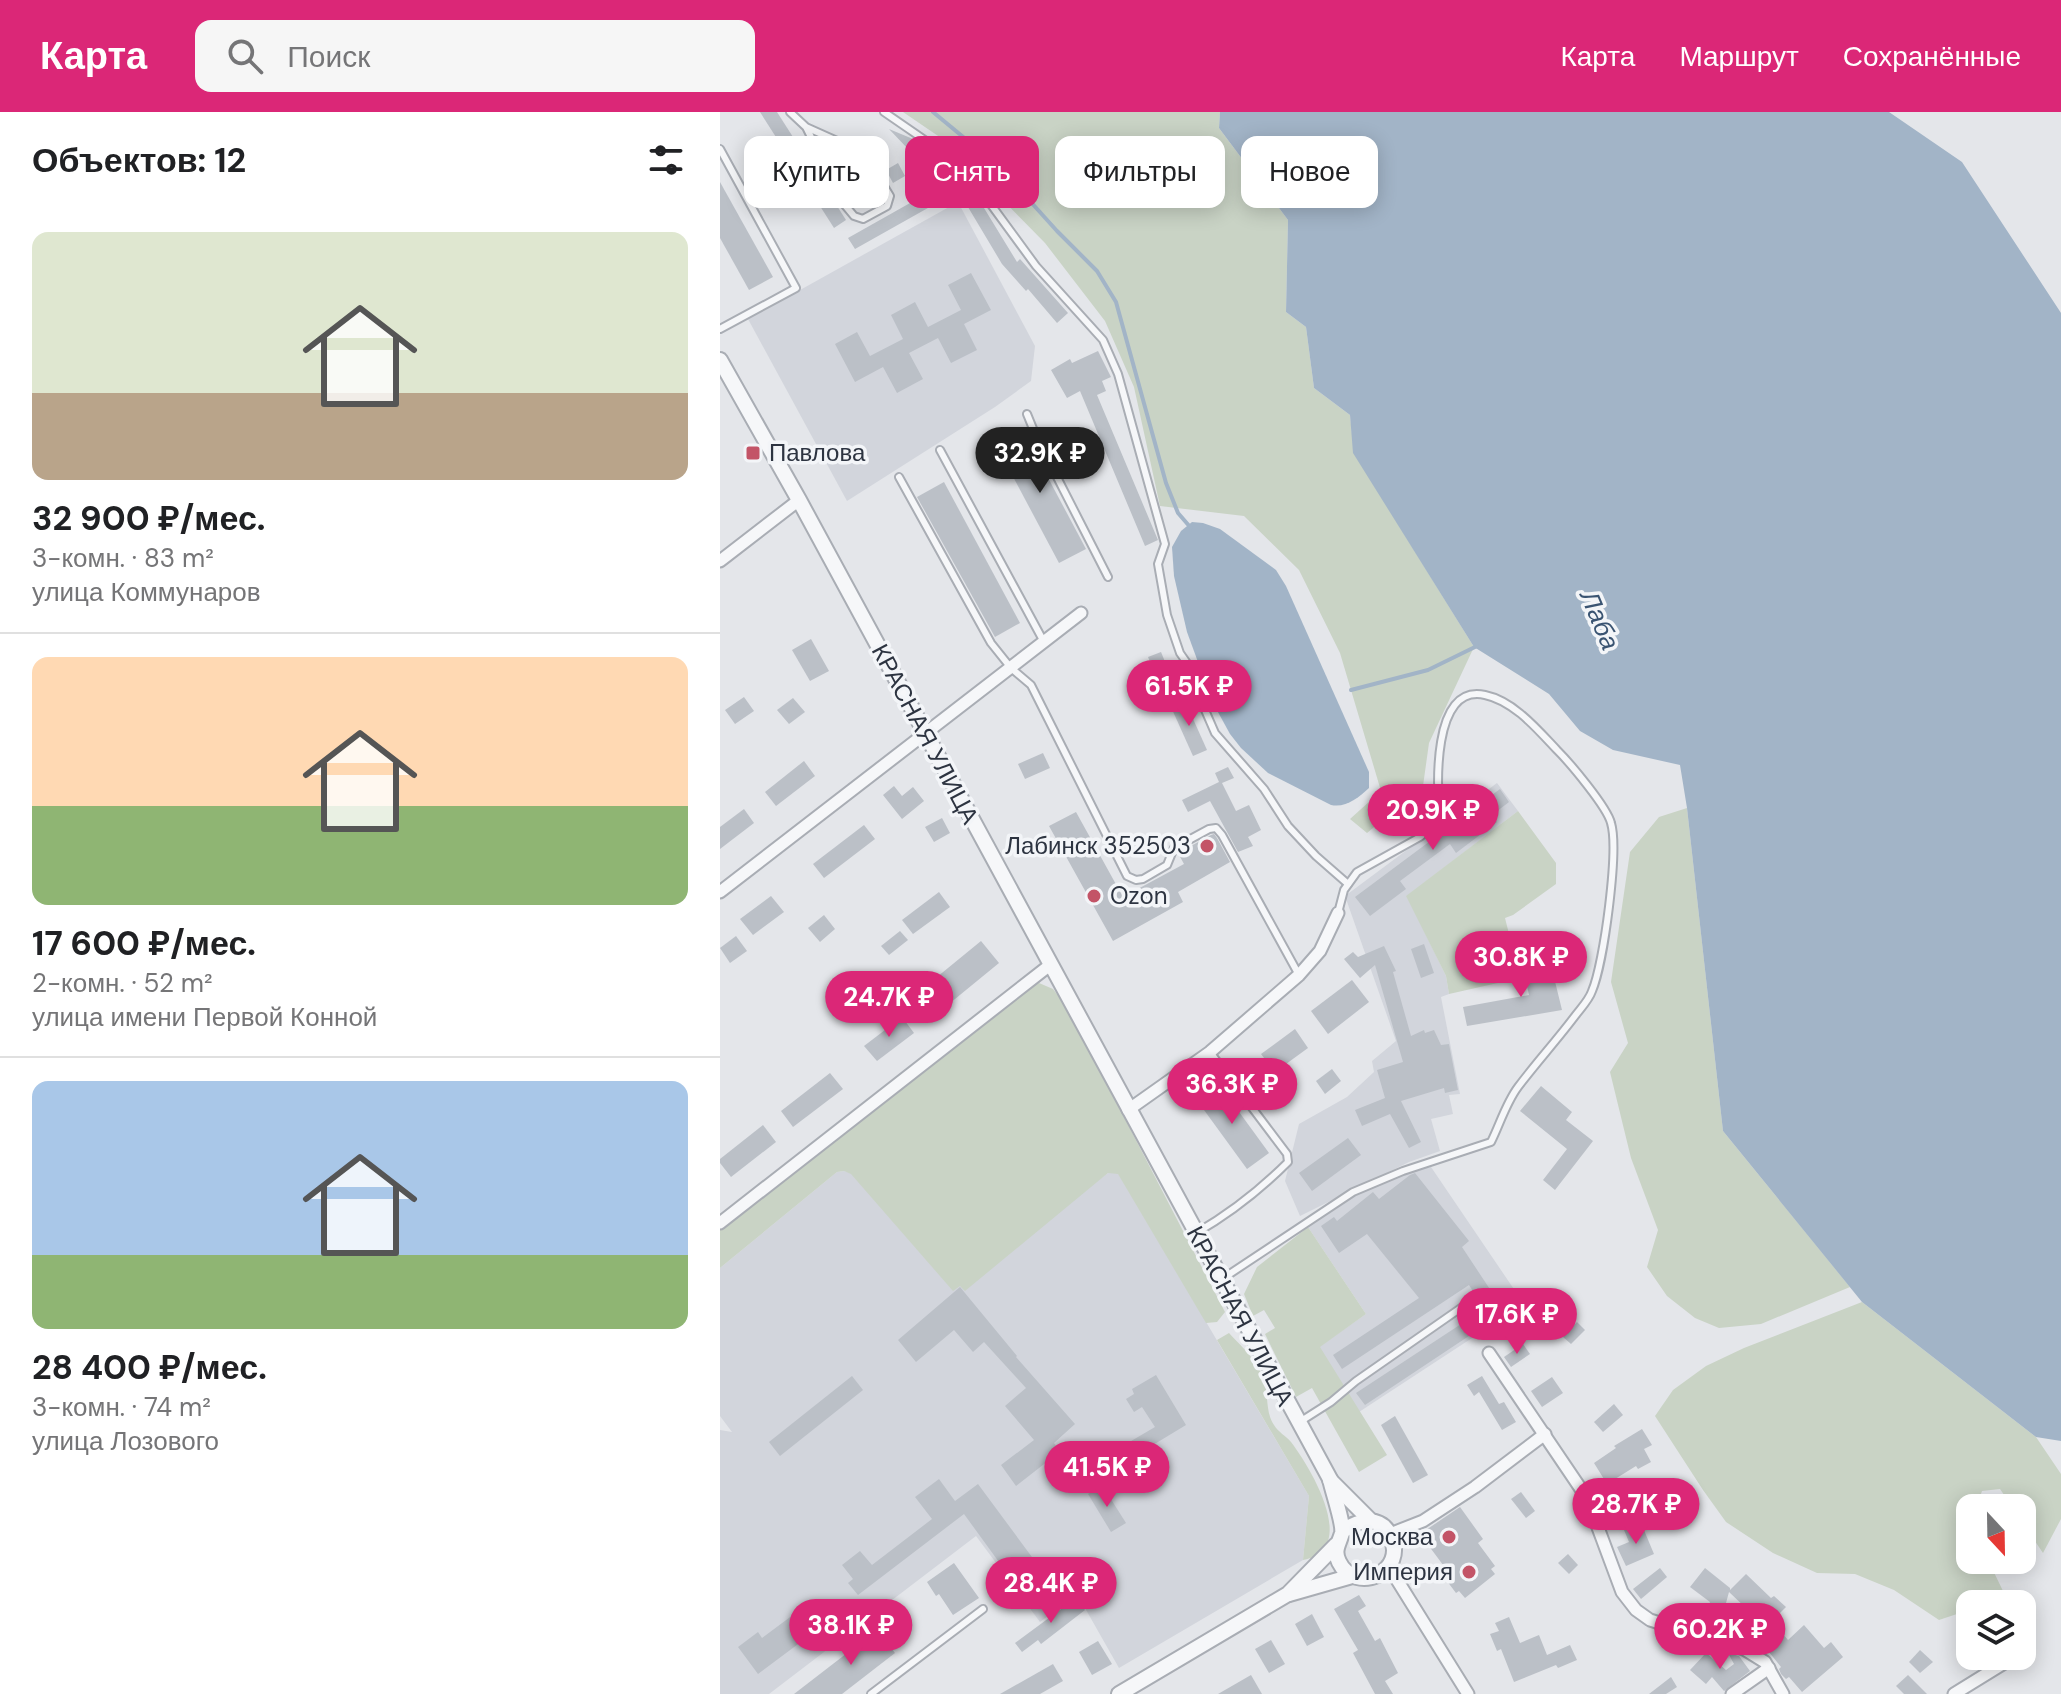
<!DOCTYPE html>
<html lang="ru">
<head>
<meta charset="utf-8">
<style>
  body { margin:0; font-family:"DM Sans",sans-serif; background:#f6f6f6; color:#202124; height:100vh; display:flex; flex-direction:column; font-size:30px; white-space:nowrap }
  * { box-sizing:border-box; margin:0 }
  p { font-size:26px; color:#757577 }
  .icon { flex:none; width:44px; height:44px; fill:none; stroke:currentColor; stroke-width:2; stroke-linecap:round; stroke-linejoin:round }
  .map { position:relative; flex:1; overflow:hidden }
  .sheet { display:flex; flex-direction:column; background:#fff; width:720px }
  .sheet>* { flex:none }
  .hud { position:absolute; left:24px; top:24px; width:760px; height:72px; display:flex; gap:16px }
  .needle { width:52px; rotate:158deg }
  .fabs { position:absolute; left:1236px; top:1382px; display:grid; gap:16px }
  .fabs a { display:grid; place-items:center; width:80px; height:80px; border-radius:16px; background:#fff; box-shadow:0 4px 20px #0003; font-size:40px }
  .price { position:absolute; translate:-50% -68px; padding:0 18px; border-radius:28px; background:#db2777; color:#fff; font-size:26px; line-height:52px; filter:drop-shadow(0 2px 4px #0008) }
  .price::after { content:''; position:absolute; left:50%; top:48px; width:24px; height:18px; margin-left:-12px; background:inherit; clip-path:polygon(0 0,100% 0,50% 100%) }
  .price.current { background:#222; color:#fff }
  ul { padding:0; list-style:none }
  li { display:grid; align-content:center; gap:16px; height:424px; padding:0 32px }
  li+li { border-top:2px solid #e0e0e0 }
  li span { display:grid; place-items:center; height:248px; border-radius:16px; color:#555 }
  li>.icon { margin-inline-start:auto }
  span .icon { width:144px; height:144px; fill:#fffc; stroke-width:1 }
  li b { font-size:34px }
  h2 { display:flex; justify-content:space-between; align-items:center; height:96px; padding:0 32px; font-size:34px }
  .tag { padding:0 28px; border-radius:16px; background:#fff; box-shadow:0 4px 20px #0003; font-size:28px; line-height:72px }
  .tag.current { background:#db2777; color:#fff }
  header { display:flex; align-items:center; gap:48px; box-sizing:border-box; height:112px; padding:0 40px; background:#db2777; color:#fff }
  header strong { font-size:38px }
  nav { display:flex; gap:44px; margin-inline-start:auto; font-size:28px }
  .search { width:560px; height:72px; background:#f6f6f6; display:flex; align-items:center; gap:20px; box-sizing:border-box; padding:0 28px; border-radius:16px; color:#757577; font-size:30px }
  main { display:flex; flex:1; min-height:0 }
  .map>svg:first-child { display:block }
  .built { fill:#d2d5dc }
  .green { fill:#c9d3c5 }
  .water { fill:#a2b4c7 }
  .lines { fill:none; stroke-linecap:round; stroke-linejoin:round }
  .stream { stroke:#a2b4c7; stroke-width:4 }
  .building { fill:#bbc0c7 }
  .service-casing { stroke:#a9adb4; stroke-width:10 }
  .minor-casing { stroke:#a9adb4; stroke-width:15 }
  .tertiary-casing { stroke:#a9adb4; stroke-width:18 }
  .service { stroke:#f6f7f9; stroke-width:6 }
  .minor { stroke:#f6f7f9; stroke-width:11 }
  .tertiary { stroke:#f6f7f9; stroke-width:14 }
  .poi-dot { fill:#c35467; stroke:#f3f5f8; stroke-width:3 }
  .labels { text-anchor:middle; stroke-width:7; stroke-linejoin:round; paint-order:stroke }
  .poi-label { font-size:24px; fill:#2d3441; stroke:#f3f5f8; text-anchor:end }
  .street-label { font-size:24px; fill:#2d3441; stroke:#f3f5f8 }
  .water-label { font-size:26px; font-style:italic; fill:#3a5472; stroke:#f3f5f8 }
</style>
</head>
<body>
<header>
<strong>Карта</strong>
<div class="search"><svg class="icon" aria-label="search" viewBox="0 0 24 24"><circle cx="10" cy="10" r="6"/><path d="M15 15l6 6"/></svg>Поиск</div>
<nav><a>Карта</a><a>Маршрут</a><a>Сохранённые</a></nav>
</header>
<main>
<section class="sheet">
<h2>Объектов: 12<svg class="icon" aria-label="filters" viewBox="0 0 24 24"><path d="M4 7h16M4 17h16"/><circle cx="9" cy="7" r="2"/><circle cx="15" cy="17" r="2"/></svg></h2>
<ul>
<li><span style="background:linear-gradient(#dfe7d0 65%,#b9a48a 0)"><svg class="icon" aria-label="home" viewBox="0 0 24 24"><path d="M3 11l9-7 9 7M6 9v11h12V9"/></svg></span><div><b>32 900 ₽/мес.</b><p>3-комн. · 83 m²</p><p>улица Коммунаров</p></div></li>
<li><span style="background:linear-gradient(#ffd9b3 60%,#8fb573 0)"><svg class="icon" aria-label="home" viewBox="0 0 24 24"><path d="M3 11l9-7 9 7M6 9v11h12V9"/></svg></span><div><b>17 600 ₽/мес.</b><p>2-комн. · 52 m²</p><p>улица имени Первой Конной</p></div></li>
<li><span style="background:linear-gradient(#a9c7e8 70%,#8fb573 0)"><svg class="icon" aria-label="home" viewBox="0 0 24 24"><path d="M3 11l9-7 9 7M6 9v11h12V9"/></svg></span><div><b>28 400 ₽/мес.</b><p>3-комн. · 74 m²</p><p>улица Лозового</p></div></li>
</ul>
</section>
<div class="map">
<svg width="1341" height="1582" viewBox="0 0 1341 1582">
  <rect width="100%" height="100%" fill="#e4e6ea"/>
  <!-- built -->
  <g class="built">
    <path d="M238,90L315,234L311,269L275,295L127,389L28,207Z"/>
    <path d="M777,671L798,699L687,784L726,864L729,882L721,885L740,982L729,983L733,1002L711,1007L720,1039L689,1050L580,1104L565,1069L579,1012L627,985L654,960L652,949L676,929L625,784Z"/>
    <path d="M711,1055L804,1192L639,1300L599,1235L646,1202L588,1115L635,1084L684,1061Z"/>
    <path d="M124,1059L131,1061L233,1178L388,1061H398L589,1384L583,1448L399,1556L357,1482L320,1510L256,1424L49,1582H0V1318L12,1320L0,1304V1156L117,1060Z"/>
  </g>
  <!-- green -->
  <g class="green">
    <path d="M183,0H500L499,16L568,108L566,200L586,215L594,276L630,303L634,341L754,535L709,631L703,674L647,721L630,707L661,679L620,541L579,458L524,404L440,394L414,275L385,209L325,131L224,28Z"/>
    <path d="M967,696L1003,1019L1130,1175L1041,1212L999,1216L975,1206L947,1184L927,1155L938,1118L911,1046L890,960L908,931L891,870L910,740L939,705Z"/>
    <path d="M798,699L836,751V772L793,803L785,806L800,866L729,882L726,864L686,784Z"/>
    <path d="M319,871L333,877L347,895L505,1200L497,1210L486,1211L398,1062L388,1061L245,1179L240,1174L233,1179L131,1062L124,1059L117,1060L0,1156V1114L311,874Z"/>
    <path d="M588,1115L646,1202L600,1235L667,1343L639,1360L592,1276L576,1285L545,1222L555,1216L544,1198L533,1204L524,1182L537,1155Z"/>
    <path d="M1142,1190L1316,1325L1341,1362V1407L1323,1441L1302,1410V1396H1293L1280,1377L1262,1379L1256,1396H1250V1448H1268L1283,1479L1274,1492H1250V1500L1240,1501L1219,1508L1174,1478L1135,1462L1097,1461L1053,1441L1006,1410L983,1378L935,1304L953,1278L986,1254L1024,1236Z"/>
    <path d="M509,1221C522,1235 541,1252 545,1271C548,1284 546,1302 554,1313C558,1320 566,1324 571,1330C591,1356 640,1438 583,1448L589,1384L497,1228Z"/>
  </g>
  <!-- water -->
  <g class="water">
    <path d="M500,0H1169L1242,50L1341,201V1329L1316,1325L1142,1190L1003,1019L967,696L960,653L893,638L860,619L829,582L754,535L633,341L630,303L594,276L586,215L566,200L568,108L499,16Z"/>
    <path d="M472,410L483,411L500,417L556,458L566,474L649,660V676C638,686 626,696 611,693L548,661L521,636L510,622L493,591L467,520L454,464L452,435L461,419Z"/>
  </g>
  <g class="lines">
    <!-- stream -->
    <g class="stream">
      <path d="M213,0L248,29L300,78L337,119L377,159L396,190L446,371L458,401L471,416"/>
      <path d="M631,578L708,558L757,534"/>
    </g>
  </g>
  <!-- building -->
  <g class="building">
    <path d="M40,0H57L126,108L114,116Z"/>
    <path d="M169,17L193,27L207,37L245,77L235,86L231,83L135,137L128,126L222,73L192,42L195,41L189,38Z"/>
    <path d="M178,51L185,64L173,71L166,58Z"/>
    <path d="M0,70L53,165L29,178L0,126Z"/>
    <path d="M253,78L297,150L300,147L348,201L337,211L308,177L306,179L282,152L242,85Z"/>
    <path d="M251,161L271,198L244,212L257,238L231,251L218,226L189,241L203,267L177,281L163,255L135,270L115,232L137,220L150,244L183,227L171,203L195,190L208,215L241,198L228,173Z"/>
    <path d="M378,239L391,265L382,269L386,279L377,283L438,428L425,434L360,279L347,286L331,258L350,247L352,251Z"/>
    <path d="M301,315L366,437L339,451L274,329Z"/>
    <path d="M224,370L300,511L275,525L197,385Z"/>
    <path d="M91,527L109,559L90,569L72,538Z"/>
    <path d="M441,540L450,562L437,567L428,545Z"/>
    <path d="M24,585L34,599L15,612L5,598Z"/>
    <path d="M73,586L85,600L69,612L57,598Z"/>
    <path d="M465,589L487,638L473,644L451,595Z"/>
    <path d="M323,641L330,656L305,667L298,652Z"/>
    <path d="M84,649L95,664L56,694L45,680Z"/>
    <path d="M508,655L514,666L502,671L516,699L529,693L541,718L528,725L533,734L518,740L490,689L468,700L462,688L499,670L495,661Z"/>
    <path d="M174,674L182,684L193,675L204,689L182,707L163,683Z"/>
    <path d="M780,677L789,690L772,703L777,710L736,741L730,732L680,769L686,777L650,804L635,785Z"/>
    <path d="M24,697L34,711L0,737V715Z"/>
    <path d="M356,700L403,785L464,752L458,741L491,723L494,722L497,726L510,750L458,780L463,790L393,829L329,714Z"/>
    <path d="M222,706L230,721L214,730L205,715Z"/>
    <path d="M144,713L155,727L104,766L93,752Z"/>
    <path d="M219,780L230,795L193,822L182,808Z"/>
    <path d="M51,784L64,800L33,823L20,807Z"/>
    <path d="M104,803L115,817L100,830L88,816Z"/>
    <path d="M180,819L188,828L169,843L161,834Z"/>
    <path d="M16,824L27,839L10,851L0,836Z"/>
    <path d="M261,829L279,851L213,905L195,883Z"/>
    <path d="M704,832L714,861L701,866L691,837Z"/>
    <path d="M664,834L676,859L673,860L691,924L704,918L705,921L714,918L721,933L729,932L738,978L725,981L724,976L681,989L701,1030L689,1036L670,1002L642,1014L635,998L665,986L657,958L683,950L655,853L640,866L624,847L633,840L638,845Z"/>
    <path d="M830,849L842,898L747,914L743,895L809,883L803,856Z"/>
    <path d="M632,868L649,890L608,922L591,899Z"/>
    <path d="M182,905L194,921L157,949L144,934Z"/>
    <path d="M575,917L588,936L555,960L541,942Z"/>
    <path d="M612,957L621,969L605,982L596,969Z"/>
    <path d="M110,961L123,977L73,1015L61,999Z"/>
    <path d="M498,971L549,1041L527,1057L476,987Z"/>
    <path d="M821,974L852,1000L846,1008L873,1029L835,1078L823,1068L847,1037L800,999Z"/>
    <path d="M43,1013L56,1030L11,1065L0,1051V1047Z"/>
    <path d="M628,1026L641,1043L592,1079L579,1061Z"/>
    <path d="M695,1061L749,1129L742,1135L783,1197L771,1205L773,1208L645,1293L636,1281L764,1197L749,1173L622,1257L613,1243L699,1186L647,1122L619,1141L601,1114L614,1105L617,1109L653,1080L659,1087L690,1063Z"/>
    <path d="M240,1175L297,1244L296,1245L355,1312L334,1331L356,1361L344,1370L328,1349L296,1374L281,1353L314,1328L285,1294L306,1276L264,1230L253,1240L234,1218L196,1250L178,1228Z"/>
    <path d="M857,1210L865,1218L851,1232L843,1225Z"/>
    <path d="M803,1232L810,1242L791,1255L784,1245Z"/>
    <path d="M436,1263L466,1313L428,1336L434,1347L420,1356L406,1332L435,1315L422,1295L414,1300L406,1287L414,1282L412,1277Z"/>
    <path d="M132,1264L143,1278L60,1344L49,1330Z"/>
    <path d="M762,1264L779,1292L784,1290L796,1310L782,1318L759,1280L754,1284L747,1273Z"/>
    <path d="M832,1265L843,1281L822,1295L811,1279Z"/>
    <path d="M894,1292L903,1303L883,1320L874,1310Z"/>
    <path d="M675,1304L708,1363L693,1371L661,1313Z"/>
    <path d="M922,1317L932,1333L924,1337L931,1350L918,1357L916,1354L887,1372L874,1351L896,1336L894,1334Z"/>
    <path d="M219,1367L235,1389L258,1372L329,1468L305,1486L244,1402L138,1483L128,1471L133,1467L122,1453L140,1439L152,1453L212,1407L195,1385Z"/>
    <path d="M382,1373L406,1411L391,1420L368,1382Z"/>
    <path d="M927,1375L941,1406L923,1414L911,1382Z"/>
    <path d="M801,1380L815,1399L806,1406L791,1387Z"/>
    <path d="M740,1395L763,1427L758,1431L775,1454L771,1457L775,1462L745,1486L739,1479L736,1481L727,1469L732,1465L700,1422Z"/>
    <path d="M921,1411L934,1442L906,1454L897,1435L909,1430L904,1418Z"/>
    <path d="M848,1442L858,1453L849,1462L838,1451Z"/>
    <path d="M234,1451L259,1486L233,1503L219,1482L216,1484L207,1470Z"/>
    <path d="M940,1456L947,1465L921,1487L913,1477Z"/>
    <path d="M985,1456L1010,1476V1478L1026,1462L1051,1486L1054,1484L1066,1495L1046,1515L1009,1480L1000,1513L984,1508L990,1490L970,1475Z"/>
    <path d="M639,1483L646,1494L638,1499L655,1529L660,1526L678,1561L665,1569L673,1582H655L633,1541L638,1538L614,1497Z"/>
    <path d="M356,1486L365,1498L321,1532L318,1528L302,1540L295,1531Z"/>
    <path d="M93,1488L109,1509L38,1562L18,1535L38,1520L42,1526Z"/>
    <path d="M592,1502L604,1525L587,1534L575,1512Z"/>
    <path d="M789,1505L800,1531L819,1523L827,1543L850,1533L857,1548L838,1556L836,1553L794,1570L781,1537L777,1539L770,1522L779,1519L775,1511Z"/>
    <path d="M1084,1513L1104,1536L1111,1530L1123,1545L1082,1580L1069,1565L1066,1567L1061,1562L1059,1557L1061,1555L1041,1530L1057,1515L1068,1528Z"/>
    <path d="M157,1518L175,1541L122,1582H74Z"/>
    <path d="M551,1528L565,1552L549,1561L535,1537Z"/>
    <path d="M378,1529L392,1552L372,1563L359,1540Z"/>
    <path d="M1200,1538L1213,1550L1200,1561L1189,1550Z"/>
    <path d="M986,1541L1006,1558L1014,1552L1008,1541L1019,1544L1030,1559L1004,1579L992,1565L986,1572L970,1558Z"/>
    <path d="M333,1552L343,1569L320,1582H280Z"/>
    <path d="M531,1563L542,1582H498Z"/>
    <path d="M1188,1563L1207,1582H1184L1176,1574Z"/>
    <path d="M951,1565L957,1575L946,1582H929Z"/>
  </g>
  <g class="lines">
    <!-- service casing -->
    <g class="service-casing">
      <g id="service">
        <path d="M70,0L86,15L144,41L170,84L167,94L143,107L134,104L124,92L86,15"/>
        <path d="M164,0L225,42L253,68L316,154L383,228L398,262L445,432L438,452L447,503L460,541L476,564L485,598L495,621L544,677L568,714L596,744L628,772"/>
        <path d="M0,37L76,176L0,217"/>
        <path d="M307,302L316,324L388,465"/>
        <path d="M220,338L324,530"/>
        <path d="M179,365L271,531L291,556L311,573L407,764L416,768L423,767L447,753L454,736L489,717L496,716L502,723L579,863"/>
        <path d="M476,1121C509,1102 541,1077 568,1050L567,1042L490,940"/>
        <path d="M502,1167L633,1080L683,1059L771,1030C780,1012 786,991 798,975C816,951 837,928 855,904C861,896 869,888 872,879C884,851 899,738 891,711C887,695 850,651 837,638C818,618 794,589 765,583C711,571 717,677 720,708L700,725L637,760L624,778L618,801"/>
        <path d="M578,1311L611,1290L636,1269L748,1191"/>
        <path d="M151,1582L263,1497"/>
      </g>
    </g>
    <!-- minor casing -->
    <g class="minor-casing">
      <g id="minor">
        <path d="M0,449L79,388"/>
        <path d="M0,780L361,501"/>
        <path d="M408,998L490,940L579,863L600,839L618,801"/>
        <path d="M0,1111L330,853"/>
        <path d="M769,1241L867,1386L902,1480L916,1498L930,1508L1024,1537L1045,1550L1063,1582"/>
        <path d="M670,1422L703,1409L755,1375L825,1322"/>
        <path d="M669,1455L748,1582"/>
        <path d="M1012,1582L1049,1556"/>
        <path d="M1234,1582L1289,1548"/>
      </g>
    </g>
    <!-- tertiary casing -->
    <g class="tertiary-casing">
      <g id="tertiary">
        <path d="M0,248L79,388L610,1367C612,1378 624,1412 622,1421C619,1432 613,1438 619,1450C635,1483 689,1460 670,1423C660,1403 637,1408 623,1419"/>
        <path d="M610,1368L651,1409"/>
        <path d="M569,1482L632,1464"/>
        <path d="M399,1582L568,1482L616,1433"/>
      </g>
    </g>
    <!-- service -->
    <use href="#service" class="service"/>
    <!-- minor -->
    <use href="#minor" class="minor"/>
    <!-- tertiary -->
    <use href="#tertiary" class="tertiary"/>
  </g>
  <!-- markers -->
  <g class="poi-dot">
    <rect x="25" y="333" width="16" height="16" rx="4"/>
    <circle cx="487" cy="734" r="8"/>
    <circle cx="374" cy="784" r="8"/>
    <circle cx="729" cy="1425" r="8"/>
    <circle cx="749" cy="1460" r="8"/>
  </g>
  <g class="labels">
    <!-- poi labels -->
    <g class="poi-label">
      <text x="49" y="349" text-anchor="start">Павлова</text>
      <text x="471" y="742">Лабинск 352503</text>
      <text x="390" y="792" text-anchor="start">Ozon</text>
      <text x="713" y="1433">Москва</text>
      <text x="733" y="1468">Империя</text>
    </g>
    <!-- street labels -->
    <g class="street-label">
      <text transform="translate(205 622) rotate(62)" y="8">КРАСНАЯ УЛИЦА</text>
      <text transform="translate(520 1204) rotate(62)" y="8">КРАСНАЯ УЛИЦА</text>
    </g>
    <!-- water labels -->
    <g class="water-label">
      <text transform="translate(880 508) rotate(67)" y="9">Лаба</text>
    </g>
  </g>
</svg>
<div class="fabs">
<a><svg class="needle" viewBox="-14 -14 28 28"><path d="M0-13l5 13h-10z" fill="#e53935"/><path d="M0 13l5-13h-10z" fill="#757577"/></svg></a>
<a><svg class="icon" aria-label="layers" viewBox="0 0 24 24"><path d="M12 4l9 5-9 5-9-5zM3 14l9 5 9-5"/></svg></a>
</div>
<b class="price current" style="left:320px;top:383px">32.9K ₽</b>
<b class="price" style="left:469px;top:616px">61.5K ₽</b>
<b class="price" style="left:713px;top:740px">20.9K ₽</b>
<b class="price" style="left:801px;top:887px">30.8K ₽</b>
<b class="price" style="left:169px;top:927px">24.7K ₽</b>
<b class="price" style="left:512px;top:1014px">36.3K ₽</b>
<b class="price" style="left:797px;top:1244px">17.6K ₽</b>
<b class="price" style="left:387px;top:1397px">41.5K ₽</b>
<b class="price" style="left:916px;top:1434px">28.7K ₽</b>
<b class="price" style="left:331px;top:1513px">28.4K ₽</b>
<b class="price" style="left:131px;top:1555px">38.1K ₽</b>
<b class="price" style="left:1000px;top:1559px">60.2K ₽</b>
<div class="hud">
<a class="tag">Купить</a>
<a class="tag current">Снять</a>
<a class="tag">Фильтры</a>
<a class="tag">Новое</a>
</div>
</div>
</main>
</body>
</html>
